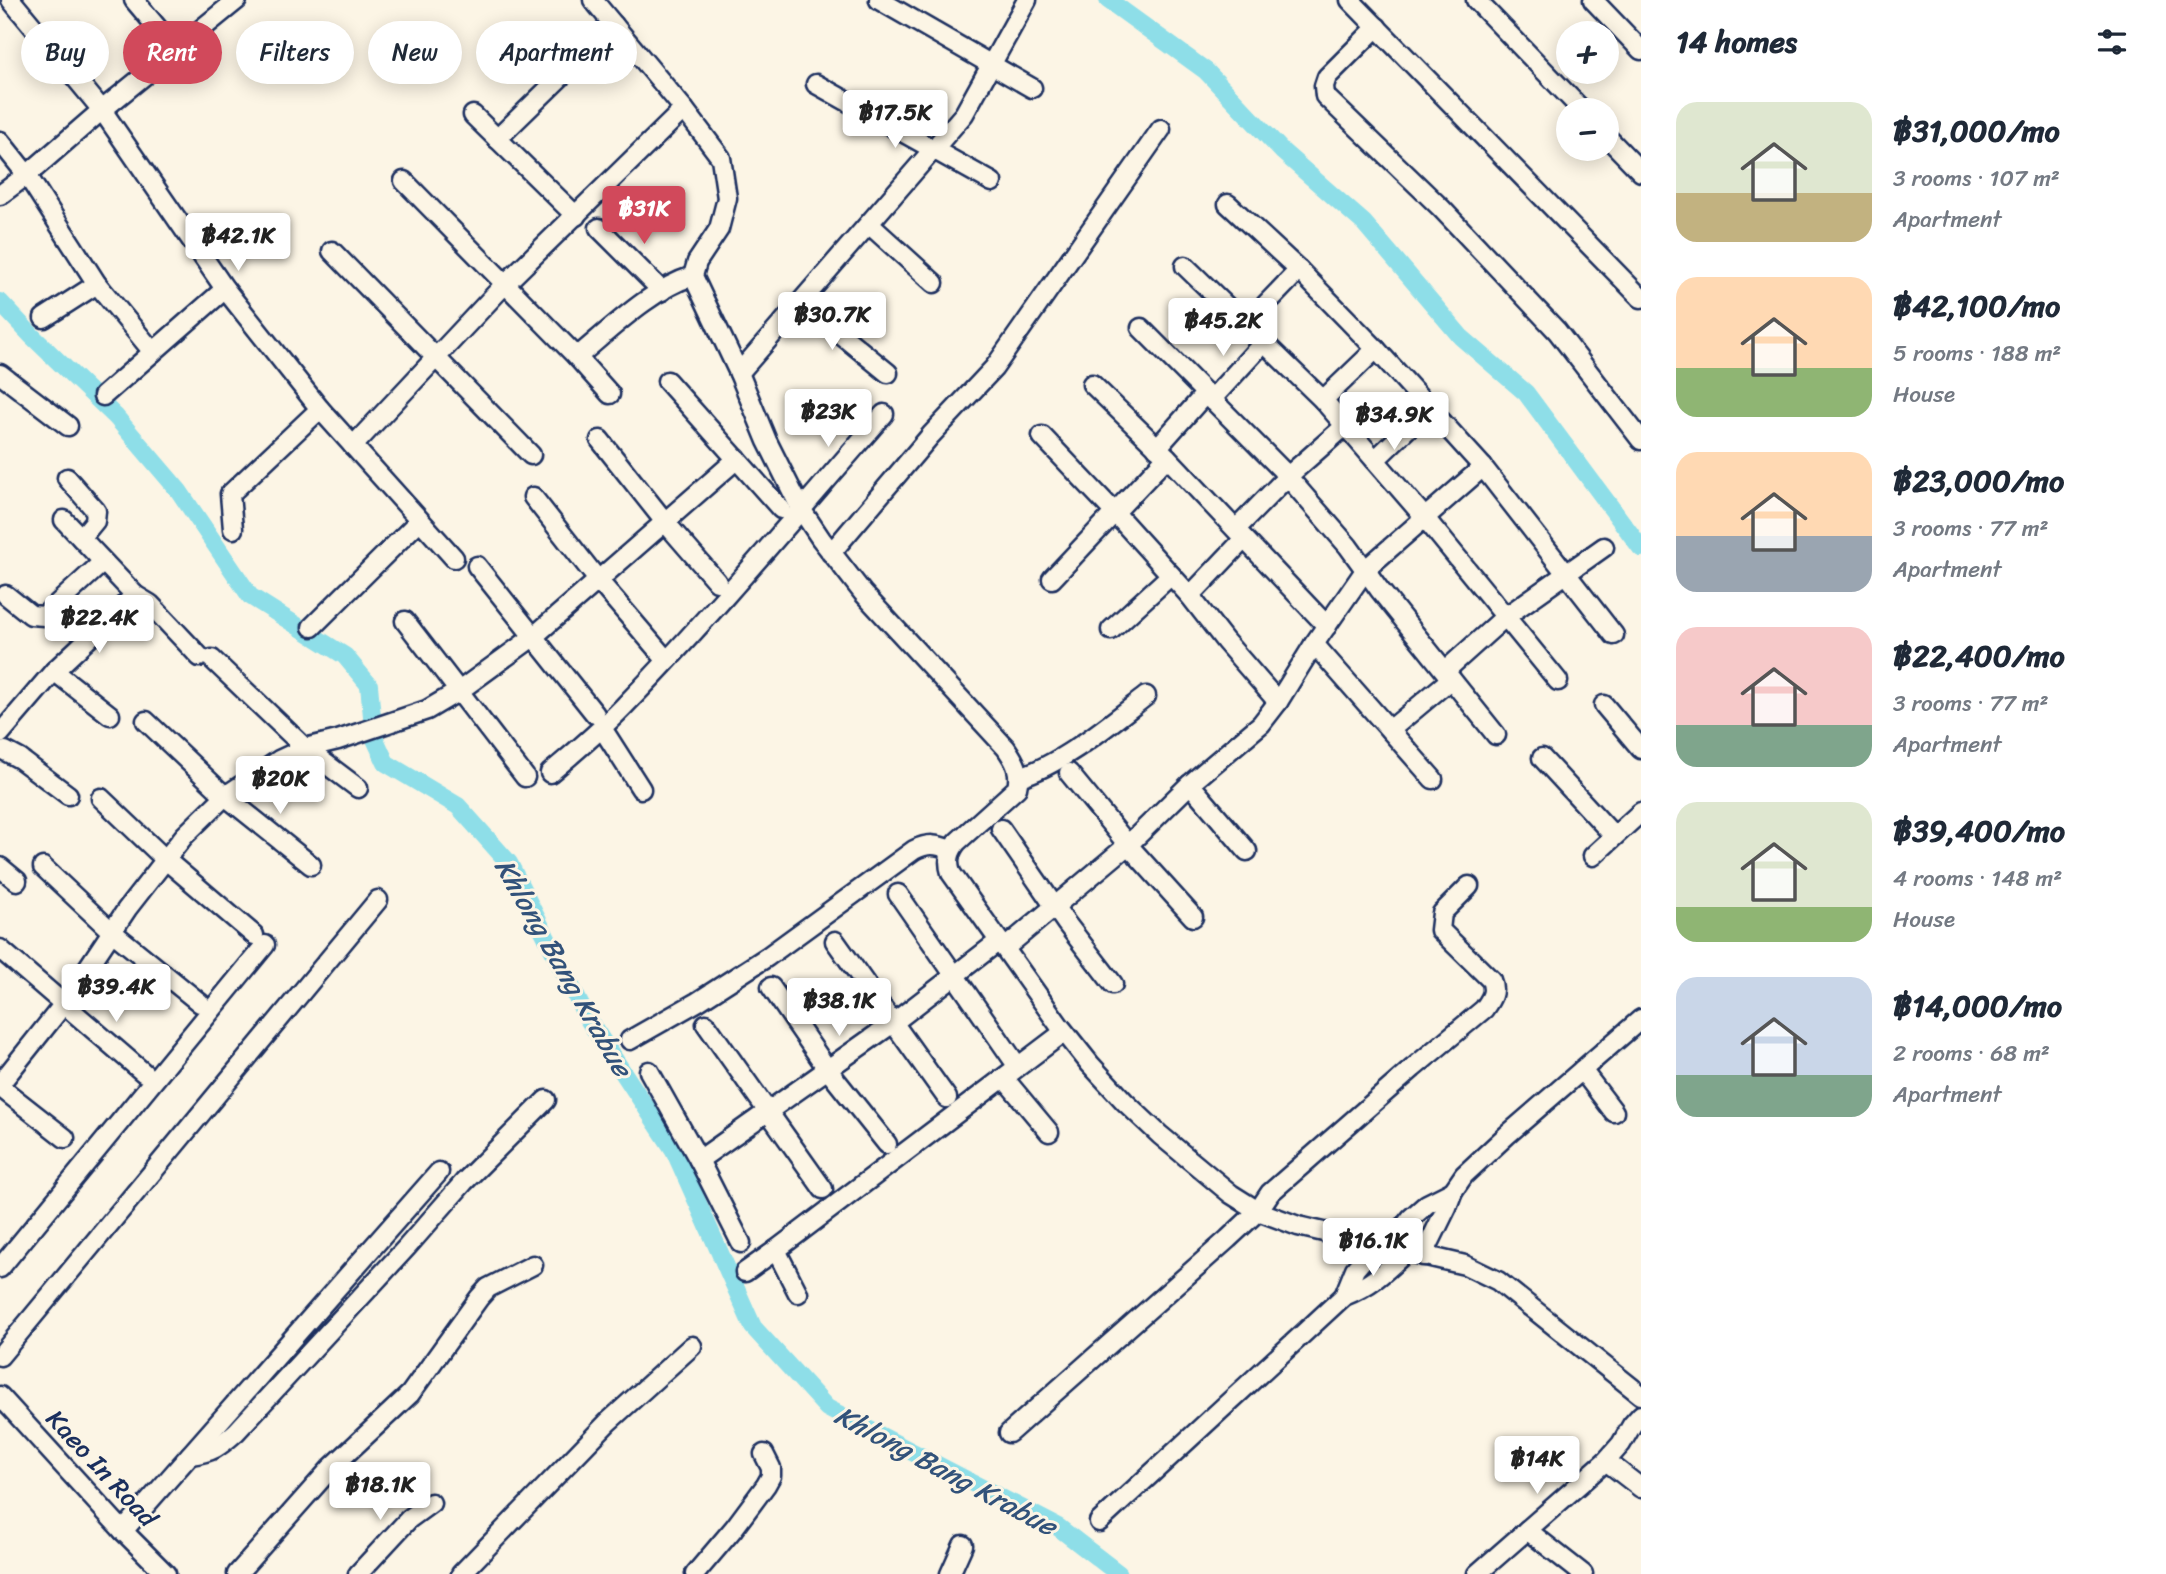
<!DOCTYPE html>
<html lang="en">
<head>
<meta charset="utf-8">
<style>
  body { margin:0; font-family:Sriracha,sans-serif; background:#f6f6f7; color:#1f2937; height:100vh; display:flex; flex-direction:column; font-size:26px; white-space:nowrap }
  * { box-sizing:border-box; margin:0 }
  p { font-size:23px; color:#747a83 }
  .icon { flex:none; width:38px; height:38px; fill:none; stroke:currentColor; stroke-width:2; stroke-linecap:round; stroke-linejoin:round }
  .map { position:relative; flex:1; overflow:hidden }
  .drawer { display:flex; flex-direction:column; background:#fff; width:525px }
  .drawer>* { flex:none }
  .hud { position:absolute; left:21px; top:21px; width:665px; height:63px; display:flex; gap:14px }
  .tools { position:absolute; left:1556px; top:21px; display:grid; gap:14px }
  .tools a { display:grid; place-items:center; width:63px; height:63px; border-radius:50%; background:#fff; box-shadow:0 4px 18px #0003; font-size:35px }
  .price { position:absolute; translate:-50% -60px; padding:0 16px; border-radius:7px; background:#fff; color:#222; font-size:23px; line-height:46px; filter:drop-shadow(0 2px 4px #0008) }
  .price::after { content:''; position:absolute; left:50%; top:42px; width:21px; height:16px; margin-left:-10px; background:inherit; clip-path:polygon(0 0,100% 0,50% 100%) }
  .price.on { background:#d1495b; color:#fff }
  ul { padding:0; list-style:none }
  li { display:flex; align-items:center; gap:21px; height:175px; padding:0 35px }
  li span { display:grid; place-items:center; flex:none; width:196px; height:140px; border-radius:21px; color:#555 }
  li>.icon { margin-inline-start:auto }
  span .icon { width:84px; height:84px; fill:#fffc; stroke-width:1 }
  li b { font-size:30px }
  h2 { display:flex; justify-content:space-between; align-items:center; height:84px; padding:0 35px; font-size:30px }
  .tag { padding:0 24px; border-radius:32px; background:#fff; box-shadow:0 4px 18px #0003; font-size:24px; line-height:63px }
  .tag.on { background:#d1495b; color:#fff }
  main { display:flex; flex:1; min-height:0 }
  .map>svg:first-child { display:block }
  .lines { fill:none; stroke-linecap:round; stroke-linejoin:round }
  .canal { stroke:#8edee8; stroke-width:18 }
  .minor-casing { stroke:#1b2f5e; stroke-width:23 }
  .minor { stroke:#fcf5e5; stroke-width:18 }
  .labels { text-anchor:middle; stroke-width:6; stroke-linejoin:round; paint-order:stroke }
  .street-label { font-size:26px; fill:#1b2f5e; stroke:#fcf5e5 }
  .water-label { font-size:28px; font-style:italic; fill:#32527a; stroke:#fcf5e5 }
</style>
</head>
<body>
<main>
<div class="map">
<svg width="1641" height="1574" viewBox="0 0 1641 1574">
  <rect width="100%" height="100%" fill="#fcf5e5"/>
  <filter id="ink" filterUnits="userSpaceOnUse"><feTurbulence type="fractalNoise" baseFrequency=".0143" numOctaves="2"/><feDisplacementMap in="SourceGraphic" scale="14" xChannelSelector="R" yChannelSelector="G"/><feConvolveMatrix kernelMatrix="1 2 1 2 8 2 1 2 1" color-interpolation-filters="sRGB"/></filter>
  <g filter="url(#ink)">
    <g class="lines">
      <!-- canal -->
      <g class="canal">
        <path d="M1108,0L1206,71L1283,152L1364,223L1461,337L1526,393L1641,548"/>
        <path d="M0,302L32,336L116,417L179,491L250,596L345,656L369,685L374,737L386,763L458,806L509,863L586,1016L674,1150L753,1327L827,1408L1058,1527L1119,1574"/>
      </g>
      <!-- minor casing -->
      <g class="minor-casing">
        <g id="minor">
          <path d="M11,0L102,110L225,289L320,409L454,558"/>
          <path d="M134,0L176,50"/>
          <path d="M593,0L684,109L721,158L727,198L719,229L697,262L693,276L739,373L767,441L801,509L821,539L863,593L1006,748C1015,761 1021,771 1017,788L957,842C949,852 947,861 951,873L1059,1025L1090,1064L1125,1102L1160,1135L1231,1194L1258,1211L1298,1226L1465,1265L1498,1281L1641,1395"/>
          <path d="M879,0L1032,88"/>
          <path d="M1350,0L1641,298"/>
          <path d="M1476,0L1582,110"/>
          <path d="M1593,0L1641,50"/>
          <path d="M1377,27L1327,77L1324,86L1325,96L1441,208L1557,331L1641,440"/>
          <path d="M816,84L992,182"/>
          <path d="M473,115L576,216"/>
          <path d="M1606,136L1641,172"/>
          <path d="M497,139L614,25"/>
          <path d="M0,141L27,175L97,284L153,352"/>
          <path d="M404,181L577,357L610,394"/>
          <path d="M0,195L27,175L102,110L237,0"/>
          <path d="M1228,204L1299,270L1376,349L1483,467L1614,635"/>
          <path d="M869,224L934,283"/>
          <path d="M599,228L662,291"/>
          <path d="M332,251L531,455"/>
          <path d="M1185,266L1323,400L1425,518L1558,681"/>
          <path d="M801,302L888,373"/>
          <path d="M44,318L97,284"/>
          <path d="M1246,325L1299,270"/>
          <path d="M1141,328L1281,469L1348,546L1379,589L1496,735"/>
          <path d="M577,357C611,329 651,289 693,276"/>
          <path d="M739,373L964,114L1027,0"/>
          <path d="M0,374L68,426"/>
          <path d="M667,381L781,509"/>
          <path d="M1092,384L1167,457L1327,626"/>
          <path d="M103,396L225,289"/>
          <path d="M1211,400L1264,342"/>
          <path d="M1323,400L1376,349"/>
          <path d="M1042,436L1115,513L1190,596L1225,641L1278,702"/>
          <path d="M600,440L665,522L717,582"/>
          <path d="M353,446L504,285L684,109"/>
          <path d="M1157,448L1205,394"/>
          <path d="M1375,460L1429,408"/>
          <path d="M67,478L96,511L95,521L81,538"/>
          <path d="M533,497L598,580L662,655"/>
          <path d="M64,520L135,595"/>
          <path d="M233,529L230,494L320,409"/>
          <path d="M1236,529L1287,477L1345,426"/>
          <path d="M831,553L931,435L994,368L1161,129"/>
          <path d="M477,566L595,714"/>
          <path d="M1052,579L1167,457"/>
          <path d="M6,595L31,615L44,616L103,562"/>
          <path d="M1190,596L1244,539"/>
          <path d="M405,621L525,777"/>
          <path d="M312,627L419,521"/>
          <path d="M1111,630L1171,575"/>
          <path d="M1314,644L1433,779"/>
          <path d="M212,659L305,748L358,788"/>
          <path d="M54,671L110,715"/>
          <path d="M1445,671L1505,617L1604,547"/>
          <path d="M1604,705L1641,749"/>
          <path d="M146,721L225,796L311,865"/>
          <path d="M602,728L641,789"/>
          <path d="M1390,730L1451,679"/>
          <path d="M0,734L54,671L135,595L150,604L200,657"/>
          <path d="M5,751L20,759L68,795"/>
          <path d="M1542,758L1614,836"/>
          <path d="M550,773C577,750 605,727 629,701C718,609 800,510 884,414"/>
          <path d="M1069,773L1128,845L1193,917"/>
          <path d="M1019,777C1061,765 1111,723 1146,696"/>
          <path d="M1190,784L1247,851"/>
          <path d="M101,798L166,860L254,935"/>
          <path d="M1001,829L1066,923L1113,984"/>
          <path d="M1593,856L1641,812"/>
          <path d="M0,867L17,881"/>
          <path d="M43,867L111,931L200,1003"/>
          <path d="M898,894L1014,1061"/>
          <path d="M835,941L947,1098"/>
          <path d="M1005,948L1128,845L1190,784L1261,724L1278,702L1314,644L1366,569L1483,467"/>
          <path d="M0,949L144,1073"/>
          <path d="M771,987L828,1070L887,1144"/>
          <path d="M706,1024L823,1189"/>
          <path d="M630,1040L697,1002L767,957L914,850C928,843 936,844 951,850"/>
          <path d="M1582,1070L1614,1112"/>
          <path d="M649,1071L699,1160L741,1243"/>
          <path d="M1004,1078L1049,1132"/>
          <path d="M0,1084L63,1005L127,909L184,836L225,796L279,760L305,748L338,740L427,710L459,691L533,637L737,459"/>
          <path d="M0,1087L65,1138"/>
          <path d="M699,1160L893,1023L999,941"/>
          <path d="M1388,1247L1411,1218L1427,1204L1453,1191"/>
          <path d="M1423,1256L1447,1207L1453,1191L1464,1175L1507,1135L1641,1019"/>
          <path d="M0,1268L265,945"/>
          <path d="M745,1272L776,1250"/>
          <path d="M798,1293L776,1250L1064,1032"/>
          <path d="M1344,1296L1355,1269L1376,1245"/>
          <path d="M0,1356L378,900"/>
          <path d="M0,1396L123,1531L166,1574"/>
          <path d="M1009,1433L1228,1239L1258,1211L1270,1193L1413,1068L1484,1009C1491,999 1496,992 1491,980L1440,930L1442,913L1469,886"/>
          <path d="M190,1455C213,1452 219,1447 236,1432L407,1247L464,1182L546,1100"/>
          <path d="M1606,1461L1641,1488"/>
          <path d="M1099,1522L1344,1296C1372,1285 1386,1271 1407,1251"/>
          <path d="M1527,1530L1583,1574"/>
          <path d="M123,1531L439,1172"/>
          <path d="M237,1574L331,1468L410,1394L479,1298L488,1288L533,1265"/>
          <path d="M358,1574L409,1519L431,1503"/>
          <path d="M461,1574L608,1422L692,1346"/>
          <path d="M695,1574L734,1528L766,1485L771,1476V1468L764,1454"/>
          <path d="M950,1574L963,1545"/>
          <path d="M1477,1574L1606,1461L1621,1444L1632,1425L1641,1415"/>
        </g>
      </g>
      <!-- minor -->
      <use href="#minor" class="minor"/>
    </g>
  </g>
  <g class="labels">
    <!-- street labels -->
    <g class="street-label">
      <text transform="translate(102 1468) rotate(47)" y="9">Kaeo In Road</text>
    </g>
    <!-- water labels -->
    <g class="water-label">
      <text transform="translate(564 967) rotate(60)" y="10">Khlong Bang Krabue</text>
      <text transform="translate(946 1470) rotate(28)" y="10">Khlong Bang Krabue</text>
    </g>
  </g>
</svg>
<div class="tools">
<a>+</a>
<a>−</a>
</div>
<b class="price" style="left:895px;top:150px">฿17.5K</b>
<b class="price on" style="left:644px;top:246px">฿31K</b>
<b class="price" style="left:238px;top:273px">฿42.1K</b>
<b class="price" style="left:832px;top:352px">฿30.7K</b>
<b class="price" style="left:1223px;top:358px">฿45.2K</b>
<b class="price" style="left:828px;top:449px">฿23K</b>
<b class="price" style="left:1394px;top:452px">฿34.9K</b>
<b class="price" style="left:99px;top:655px">฿22.4K</b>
<b class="price" style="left:280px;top:816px">฿20K</b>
<b class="price" style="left:116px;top:1024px">฿39.4K</b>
<b class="price" style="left:839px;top:1038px">฿38.1K</b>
<b class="price" style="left:1373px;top:1278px">฿16.1K</b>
<b class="price" style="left:1537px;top:1496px">฿14K</b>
<b class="price" style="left:380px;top:1522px">฿18.1K</b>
<div class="hud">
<a class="tag">Buy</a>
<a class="tag on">Rent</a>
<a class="tag">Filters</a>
<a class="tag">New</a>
<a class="tag">Apartment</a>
</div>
</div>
<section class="drawer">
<h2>14 homes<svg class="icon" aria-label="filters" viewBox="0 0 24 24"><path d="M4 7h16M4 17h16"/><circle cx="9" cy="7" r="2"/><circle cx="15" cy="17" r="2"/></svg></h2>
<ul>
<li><span style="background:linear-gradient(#dfe7d0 65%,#c2b280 0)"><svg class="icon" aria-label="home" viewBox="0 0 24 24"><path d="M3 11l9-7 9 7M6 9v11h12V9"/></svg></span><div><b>฿31,000/mo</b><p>3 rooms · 107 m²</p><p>Apartment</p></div></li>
<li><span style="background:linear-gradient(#ffd9b3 65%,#8fb573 0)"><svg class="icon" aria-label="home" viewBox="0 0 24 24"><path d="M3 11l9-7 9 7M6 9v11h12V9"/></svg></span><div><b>฿42,100/mo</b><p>5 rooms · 188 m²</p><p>House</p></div></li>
<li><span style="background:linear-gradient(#ffd9b3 60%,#9aa5b1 0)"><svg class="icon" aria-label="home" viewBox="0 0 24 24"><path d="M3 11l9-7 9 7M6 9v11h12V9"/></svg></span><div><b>฿23,000/mo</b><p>3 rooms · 77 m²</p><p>Apartment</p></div></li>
<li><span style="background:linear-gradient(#f6c9c9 70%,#7fa58c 0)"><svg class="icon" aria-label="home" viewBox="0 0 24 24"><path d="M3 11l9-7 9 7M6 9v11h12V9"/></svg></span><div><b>฿22,400/mo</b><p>3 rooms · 77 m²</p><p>Apartment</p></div></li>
<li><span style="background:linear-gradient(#dfe7d0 75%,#8fb573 0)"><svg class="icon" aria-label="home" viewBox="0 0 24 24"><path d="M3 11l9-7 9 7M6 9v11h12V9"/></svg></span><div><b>฿39,400/mo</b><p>4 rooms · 148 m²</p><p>House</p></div></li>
<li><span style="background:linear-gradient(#c9d6e8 70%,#7fa58c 0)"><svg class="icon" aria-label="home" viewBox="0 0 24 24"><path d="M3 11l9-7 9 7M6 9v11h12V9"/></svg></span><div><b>฿14,000/mo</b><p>2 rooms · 68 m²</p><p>Apartment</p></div></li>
</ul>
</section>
</main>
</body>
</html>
